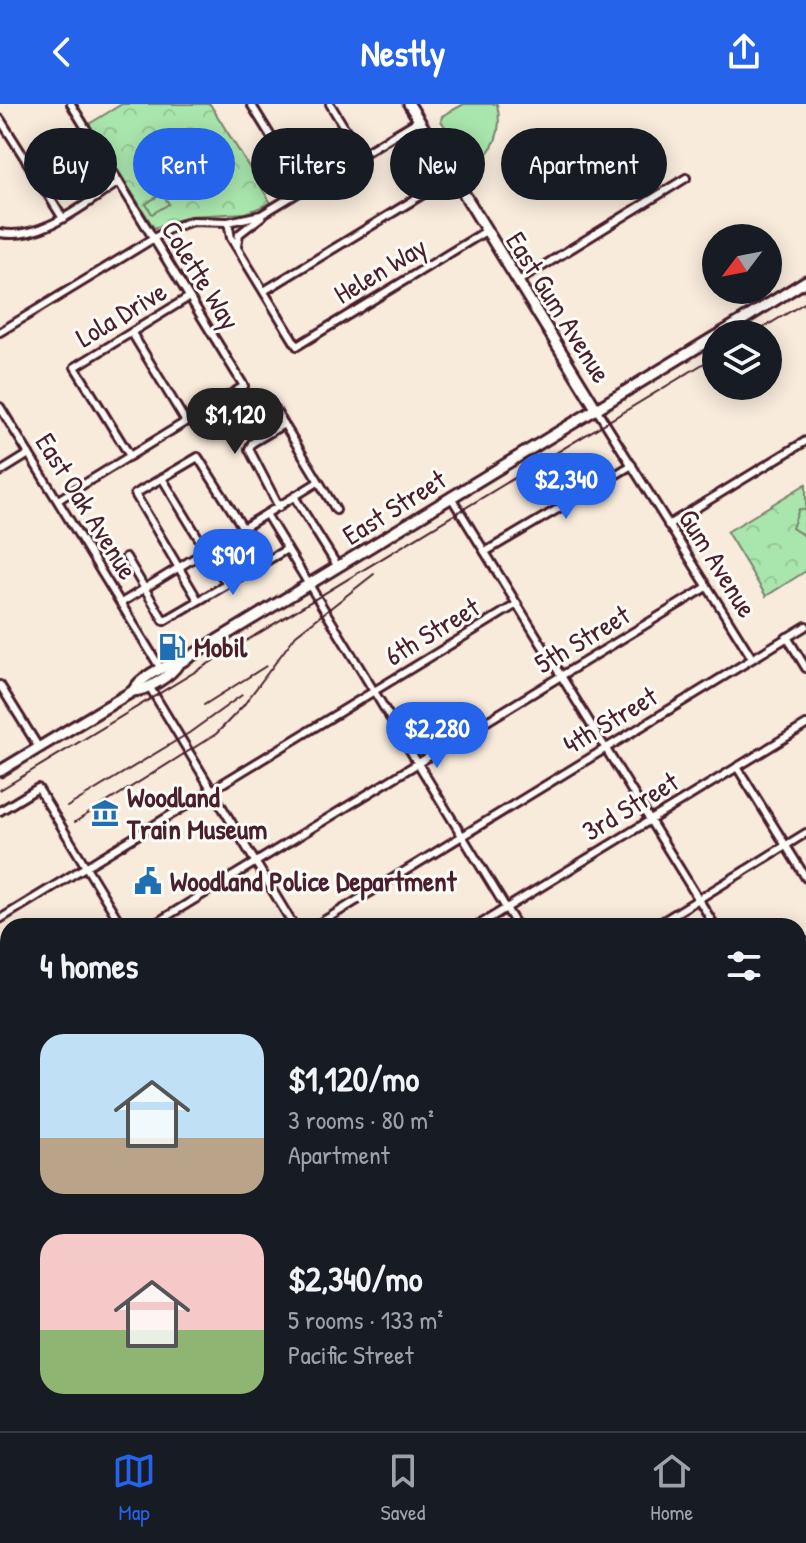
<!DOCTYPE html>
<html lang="en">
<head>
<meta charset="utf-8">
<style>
  body { margin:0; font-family:"Patrick Hand",sans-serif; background:#20242c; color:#f1f3f6; height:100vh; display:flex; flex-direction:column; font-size:30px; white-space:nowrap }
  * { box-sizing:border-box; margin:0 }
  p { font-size:26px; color:#9ea1a6 }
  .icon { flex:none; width:44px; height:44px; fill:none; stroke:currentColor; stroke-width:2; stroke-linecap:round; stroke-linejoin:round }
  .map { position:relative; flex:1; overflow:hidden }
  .drawer { position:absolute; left:0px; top:814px; width:806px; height:514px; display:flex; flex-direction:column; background:#171b24; border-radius:24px 24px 0 0; box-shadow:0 4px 20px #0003 }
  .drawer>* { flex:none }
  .hud { position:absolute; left:24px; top:24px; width:758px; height:72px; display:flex; gap:16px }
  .needle { width:52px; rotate:238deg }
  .buttons { position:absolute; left:702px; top:120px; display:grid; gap:16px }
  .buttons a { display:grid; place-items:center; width:80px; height:80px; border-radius:50%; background:#171b24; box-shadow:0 4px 20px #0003; font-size:40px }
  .price { position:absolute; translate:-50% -68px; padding:0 18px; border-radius:28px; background:#2563eb; color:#fff; font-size:26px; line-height:52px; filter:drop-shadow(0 2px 4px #0008) }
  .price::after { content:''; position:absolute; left:50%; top:48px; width:24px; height:18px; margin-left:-12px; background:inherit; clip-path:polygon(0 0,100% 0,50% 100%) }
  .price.active { background:#222; color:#fff }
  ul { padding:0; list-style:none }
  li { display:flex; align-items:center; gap:24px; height:200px; padding:0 40px }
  li span { display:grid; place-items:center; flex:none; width:224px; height:160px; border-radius:24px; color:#555 }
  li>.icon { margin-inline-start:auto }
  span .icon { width:96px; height:96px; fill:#fffc; stroke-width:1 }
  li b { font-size:34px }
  h2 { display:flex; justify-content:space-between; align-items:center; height:96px; padding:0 40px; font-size:34px }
  .chip { padding:0 28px; border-radius:36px; background:#171b24; box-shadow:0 4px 20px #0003; font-size:28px; line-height:72px }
  .chip.active { background:#2563eb; color:#fff }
  header { display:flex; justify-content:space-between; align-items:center; height:104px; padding:0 40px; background:#2563eb; color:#fff; font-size:36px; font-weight:800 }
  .tab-bar { display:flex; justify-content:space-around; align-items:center; height:112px; border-top:2px solid #363941; background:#171b24; font-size:22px; color:#9ea1a6 }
  .tab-bar a { display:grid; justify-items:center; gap:4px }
  .tab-bar .active { color:#2563eb }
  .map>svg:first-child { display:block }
  .park { fill:url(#park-crowns); stroke:#7a826c; stroke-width:2 }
  .pitch { fill:#a9e6ad; stroke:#7a826c; stroke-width:2 }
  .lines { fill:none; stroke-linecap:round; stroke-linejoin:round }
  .street-casing { stroke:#4a1f2b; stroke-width:12 }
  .secondary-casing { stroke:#4a1f2b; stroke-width:15 }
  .primary-casing { stroke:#4a1f2b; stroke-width:16 }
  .street { stroke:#fdfcf7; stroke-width:6 }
  .secondary { stroke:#fdfcf7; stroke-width:9 }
  .primary { stroke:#fcde96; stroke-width:10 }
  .rail { stroke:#4a1f2b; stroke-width:2 }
  .labels { text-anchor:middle; stroke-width:6; stroke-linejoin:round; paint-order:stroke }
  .street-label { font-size:28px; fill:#4a1f2b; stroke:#fdfcf7 }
  .poi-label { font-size:28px; font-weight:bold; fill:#4a1f2b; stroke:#fdfcf7; text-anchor:start }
</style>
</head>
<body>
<header><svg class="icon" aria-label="back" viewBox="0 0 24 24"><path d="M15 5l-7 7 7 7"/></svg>Nestly<svg class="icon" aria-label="share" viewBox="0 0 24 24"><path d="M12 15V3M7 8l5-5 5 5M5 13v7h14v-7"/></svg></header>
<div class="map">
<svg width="806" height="1327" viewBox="0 0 806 1327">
  <defs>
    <pattern id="park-crowns" width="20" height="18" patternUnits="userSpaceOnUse" patternTransform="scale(2)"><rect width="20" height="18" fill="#a9e6ad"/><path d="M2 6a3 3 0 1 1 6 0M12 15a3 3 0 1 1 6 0" fill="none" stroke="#93c595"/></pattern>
  </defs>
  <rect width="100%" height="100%" fill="#f8ebdc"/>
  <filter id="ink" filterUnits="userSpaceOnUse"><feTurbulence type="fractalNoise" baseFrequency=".0125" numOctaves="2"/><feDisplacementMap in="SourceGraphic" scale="16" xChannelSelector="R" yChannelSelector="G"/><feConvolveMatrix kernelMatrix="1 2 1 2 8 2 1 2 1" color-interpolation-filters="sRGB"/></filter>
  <g filter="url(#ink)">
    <!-- park -->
    <g class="park">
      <path d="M122,0H210L271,99L246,109L189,112L154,124L89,20Z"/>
      <path d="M806,380V467L766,492L727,428Z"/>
      <path d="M798,1294L806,1308V1327H726L738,1320H798Z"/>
    </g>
    <!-- pitch -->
    <g class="pitch">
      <path d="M464,0H497C503,27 496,47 473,61L441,17L442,12Z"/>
      <path d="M162,89L169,100L152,110L146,100Z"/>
      <path d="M799,405L806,406L803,431L792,424Z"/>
    </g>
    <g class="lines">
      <!-- street casing -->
      <g class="street-casing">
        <g id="street">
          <path d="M251,0L304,86"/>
          <path d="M330,0L361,51"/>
          <path d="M0,15L62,113"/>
          <path d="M228,118L231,134L297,242L486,127"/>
          <path d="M0,129C43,137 84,100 119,78"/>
          <path d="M237,142L239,130L261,113"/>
          <path d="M517,178L686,74"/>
          <path d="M264,187L453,72"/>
          <path d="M0,228L169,125L192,117L228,118L261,111L419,16"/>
          <path d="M132,229L186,318"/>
          <path d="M0,303L161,565"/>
          <path d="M275,305L336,406"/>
          <path d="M597,306L752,554"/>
          <path d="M130,352L75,263L189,193"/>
          <path d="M0,368L29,350"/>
          <path d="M162,374L226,479"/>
          <path d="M451,393L715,822"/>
          <path d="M295,394L338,463"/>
          <path d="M58,396L244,282L71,0"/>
          <path d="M279,403L249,345L252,339L284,320"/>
          <path d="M266,410L517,822"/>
          <path d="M668,421L806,337"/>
          <path d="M485,448L632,361"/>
          <path d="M126,453L164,517L287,445"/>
          <path d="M198,496L135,390L198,353L243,424"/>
          <path d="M121,499L318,378"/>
          <path d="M787,533L806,564"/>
          <path d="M0,581L39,644"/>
          <path d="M149,582L294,822"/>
          <path d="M737,663L806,774"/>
          <path d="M0,707L38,684L122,822"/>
          <path d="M0,815L517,500"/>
          <path d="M151,822L707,483"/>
          <path d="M315,822L806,522"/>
          <path d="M477,822L806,621"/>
          <path d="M655,822L806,729"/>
          <path d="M798,843L806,838"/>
          <path d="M0,913L8,909"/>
          <path d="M798,957L806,970"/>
          <path d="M0,1006L8,1001"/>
          <path d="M0,1114L8,1109"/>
          <path d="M798,1174L806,1169"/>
          <path d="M798,1285L806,1298"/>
          <path d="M424,1320L428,1327"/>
          <path d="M623,1320L628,1327"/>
          <path d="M6,1327L17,1320"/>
          <path d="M463,1327L474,1320"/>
          <path d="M716,1327L728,1320"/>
        </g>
      </g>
      <!-- secondary casing -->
      <g class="secondary-casing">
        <g id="secondary">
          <path d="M409,0L597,306"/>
          <path d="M720,230L806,177"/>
          <path d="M133,587C146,587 171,572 178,560"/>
          <path d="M0,667L133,587C139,575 164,560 178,560L716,232"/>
          <path d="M0,1186L8,1199"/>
          <path d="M81,1320L85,1327"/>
        </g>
      </g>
      <!-- primary casing -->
      <g class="primary-casing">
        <g id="primary">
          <path d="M0,950L8,963"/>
          <path d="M224,1320L228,1327"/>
        </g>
      </g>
      <!-- street -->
      <use href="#street" class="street"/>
      <!-- secondary -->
      <use href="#secondary" class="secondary"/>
      <!-- primary -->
      <use href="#primary" class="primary"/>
      <!-- rail -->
      <g class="rail">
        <path d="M753,230L806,198"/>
        <path d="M204,601L266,562"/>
        <path d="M0,686L716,252"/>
        <path d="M67,703L189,629L242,591"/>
        <path d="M75,718L216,630L243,602L296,531L374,470"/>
      </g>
    </g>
  </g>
  <!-- icons -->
  <defs>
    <g id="fuel-bare" transform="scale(2.16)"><path d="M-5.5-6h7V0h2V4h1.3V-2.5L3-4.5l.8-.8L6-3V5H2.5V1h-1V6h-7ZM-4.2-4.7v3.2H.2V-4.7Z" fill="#1f6fb2" stroke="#fdfcf7" stroke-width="2.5" paint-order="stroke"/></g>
    <g id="museum-bare" transform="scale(2.16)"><path d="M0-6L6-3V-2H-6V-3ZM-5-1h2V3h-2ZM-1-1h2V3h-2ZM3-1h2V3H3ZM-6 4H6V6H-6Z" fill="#1f6fb2" stroke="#fdfcf7" stroke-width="2.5" paint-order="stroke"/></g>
    <g id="civic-bare" transform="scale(2.16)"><path d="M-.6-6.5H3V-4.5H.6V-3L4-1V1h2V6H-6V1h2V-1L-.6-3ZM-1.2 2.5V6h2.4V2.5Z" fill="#1f6fb2" stroke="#fdfcf7" stroke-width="2.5" paint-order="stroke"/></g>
  </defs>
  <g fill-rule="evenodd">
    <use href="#fuel-bare" x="172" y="543"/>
    <use href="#museum-bare" x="105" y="709"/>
    <use href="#civic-bare" x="148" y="777"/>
  </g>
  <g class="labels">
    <!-- street labels -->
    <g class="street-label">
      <text transform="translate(380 166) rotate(-31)" y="10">Helen Way</text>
      <text transform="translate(201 171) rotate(58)" y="10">Colette Way</text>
      <text transform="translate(559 203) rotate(58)" y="10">East Gum Avenue</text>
      <text transform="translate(121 210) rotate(-31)" y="10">Lola Drive</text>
      <text transform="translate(87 402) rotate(58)" y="10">East Oak Avenue</text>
      <text transform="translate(394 403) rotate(-32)" y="10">East Street</text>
      <text transform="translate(718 459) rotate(58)" y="10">Gum Avenue</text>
      <text transform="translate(432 527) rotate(-31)" y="10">6th Street</text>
      <text transform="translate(582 535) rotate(-31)" y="10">5th Street</text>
      <text transform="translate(610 616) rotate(-31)" y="10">4th Street</text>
      <text transform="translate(630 702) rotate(-31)" y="10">3rd Street</text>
    </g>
    <!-- poi labels -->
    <g class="poi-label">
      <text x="194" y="553">Mobil</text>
      <text x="127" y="703">Woodland<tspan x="127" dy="32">Train Museum</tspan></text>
      <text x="170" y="787">Woodland Police Department</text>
    </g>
  </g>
</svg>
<div class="buttons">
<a><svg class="needle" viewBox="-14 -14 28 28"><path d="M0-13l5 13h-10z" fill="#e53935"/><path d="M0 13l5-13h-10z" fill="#9ea1a6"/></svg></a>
<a><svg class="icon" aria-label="layers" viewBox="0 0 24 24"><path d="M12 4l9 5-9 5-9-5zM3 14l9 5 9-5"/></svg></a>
</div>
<b class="price active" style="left:235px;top:352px">$1,120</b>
<b class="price" style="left:566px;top:417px">$2,340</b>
<b class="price" style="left:233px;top:493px">$901</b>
<b class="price" style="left:437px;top:666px">$2,280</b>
<div class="hud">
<a class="chip">Buy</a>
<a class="chip active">Rent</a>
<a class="chip">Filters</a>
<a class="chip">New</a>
<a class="chip">Apartment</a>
</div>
<section class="drawer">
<h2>4 homes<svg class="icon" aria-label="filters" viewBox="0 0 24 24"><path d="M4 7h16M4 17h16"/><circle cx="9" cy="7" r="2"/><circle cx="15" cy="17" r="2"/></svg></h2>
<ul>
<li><span style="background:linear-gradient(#bfe0f5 65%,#b9a48a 0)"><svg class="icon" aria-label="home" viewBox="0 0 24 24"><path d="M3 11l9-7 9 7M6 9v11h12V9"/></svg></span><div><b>$1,120/mo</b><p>3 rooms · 80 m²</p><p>Apartment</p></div></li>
<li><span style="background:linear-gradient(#f6c9c9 60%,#8fb573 0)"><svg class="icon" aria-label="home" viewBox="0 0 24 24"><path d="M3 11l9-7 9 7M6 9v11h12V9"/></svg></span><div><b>$2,340/mo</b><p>5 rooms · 133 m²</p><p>Pacific Street</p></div></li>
</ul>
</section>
</div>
<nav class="tab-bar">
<a class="active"><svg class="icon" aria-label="map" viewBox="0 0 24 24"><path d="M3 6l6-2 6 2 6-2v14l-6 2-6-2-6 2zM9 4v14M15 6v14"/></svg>Map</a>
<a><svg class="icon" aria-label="saved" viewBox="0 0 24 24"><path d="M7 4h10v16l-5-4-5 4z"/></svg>Saved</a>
<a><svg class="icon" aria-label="home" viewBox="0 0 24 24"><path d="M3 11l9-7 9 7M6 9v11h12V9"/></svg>Home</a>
</nav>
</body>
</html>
